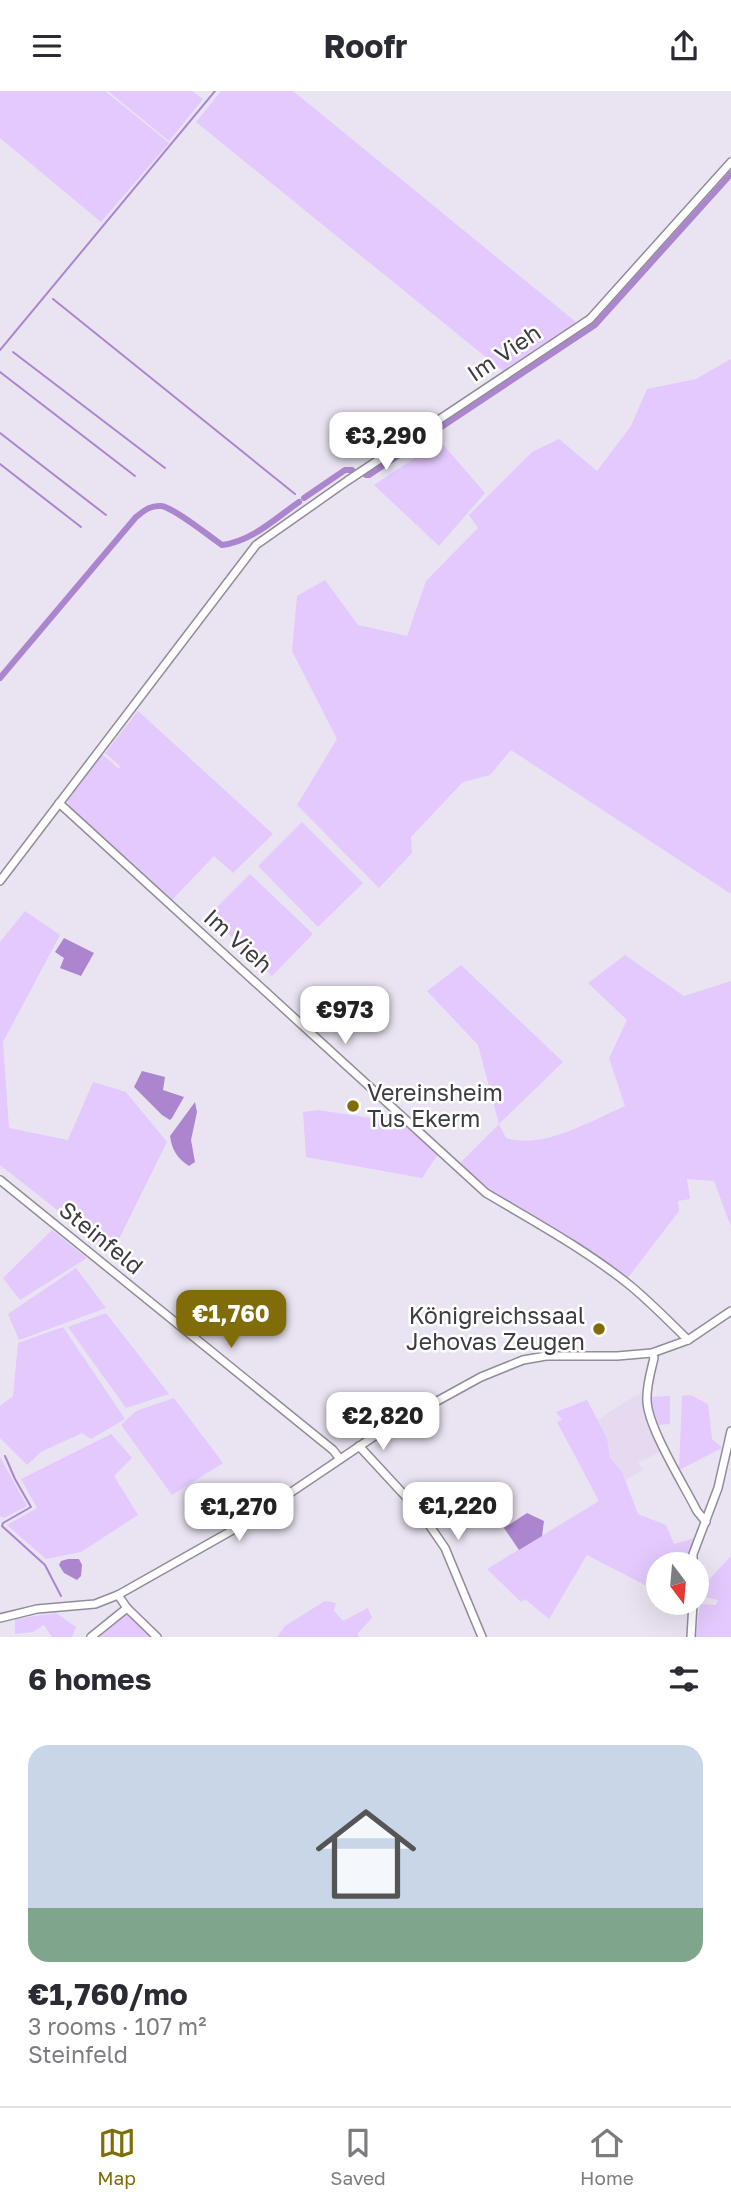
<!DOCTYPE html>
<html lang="en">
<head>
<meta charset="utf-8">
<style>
  body { margin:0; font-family:"Golos Text",sans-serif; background:#f7f7f7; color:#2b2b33; height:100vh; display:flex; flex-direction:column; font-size:26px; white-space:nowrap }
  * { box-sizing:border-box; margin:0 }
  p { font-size:23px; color:#7c7c81 }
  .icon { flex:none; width:38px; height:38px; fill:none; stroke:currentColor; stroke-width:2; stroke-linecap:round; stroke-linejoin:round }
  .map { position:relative; height:1546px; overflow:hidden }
  .sheet { display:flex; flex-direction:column; background:#fff; flex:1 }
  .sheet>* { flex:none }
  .needle { width:46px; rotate:164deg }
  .buttons { position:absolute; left:646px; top:1461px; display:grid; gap:14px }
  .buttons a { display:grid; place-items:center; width:63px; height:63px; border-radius:50%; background:#fff; box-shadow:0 7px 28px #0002; font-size:35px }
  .price { position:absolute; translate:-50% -60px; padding:0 16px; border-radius:14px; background:#fff; color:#222; font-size:23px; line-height:46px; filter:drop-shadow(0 2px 4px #0008) }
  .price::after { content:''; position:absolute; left:50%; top:42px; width:21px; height:16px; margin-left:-10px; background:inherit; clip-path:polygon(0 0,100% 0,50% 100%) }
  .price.selected { background:#806d09; color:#fff }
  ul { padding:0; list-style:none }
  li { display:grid; align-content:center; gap:14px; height:371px; padding:0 28px }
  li+li { border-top:2px solid #e1e1e2 }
  li span { display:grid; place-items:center; height:217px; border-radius:21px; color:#555 }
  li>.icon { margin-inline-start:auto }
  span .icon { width:126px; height:126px; fill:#fffc; stroke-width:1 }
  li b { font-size:30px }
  h2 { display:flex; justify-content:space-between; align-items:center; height:84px; padding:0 28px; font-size:30px }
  header { display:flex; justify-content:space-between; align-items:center; height:91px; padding:0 28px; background:#fff; font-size:32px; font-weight:700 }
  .tab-bar { display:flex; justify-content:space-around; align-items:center; height:98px; border-top:2px solid #e1e1e2; background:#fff; font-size:19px; color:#7c7c81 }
  .tab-bar a { display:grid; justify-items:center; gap:4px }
  .tab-bar .selected { color:#806d09 }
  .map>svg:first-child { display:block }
  .built { fill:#e5daf0 }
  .green { fill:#e3c9fd }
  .water { fill:#ab85ce }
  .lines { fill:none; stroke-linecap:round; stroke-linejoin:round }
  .stream { stroke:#ab85ce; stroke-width:2 }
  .canal { stroke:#ab85ce; stroke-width:6 }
  .minor-casing { stroke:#928c99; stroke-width:10 }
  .minor { stroke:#fff; stroke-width:7 }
  .poi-dot { fill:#806d09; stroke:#fff; stroke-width:2.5 }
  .labels { text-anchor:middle; stroke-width:5; stroke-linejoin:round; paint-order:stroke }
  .street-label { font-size:23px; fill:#3e3c41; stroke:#fff }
  .poi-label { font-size:23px; fill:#3e3c41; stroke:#fff; text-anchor:start }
</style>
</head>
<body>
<header><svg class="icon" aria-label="menu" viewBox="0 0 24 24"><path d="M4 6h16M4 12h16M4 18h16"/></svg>Roofr<svg class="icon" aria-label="share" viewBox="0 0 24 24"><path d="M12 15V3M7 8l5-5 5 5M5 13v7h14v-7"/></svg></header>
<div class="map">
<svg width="731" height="1546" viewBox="0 0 731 1546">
  <rect width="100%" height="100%" fill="#eae4f2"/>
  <!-- built -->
  <path class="built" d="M643,1301V1314L662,1360L638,1372L643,1379L624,1390L622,1381L610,1367L607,1347L598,1329L623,1312Z"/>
  <!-- green -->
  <g class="green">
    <path d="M0,0H105L169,52L101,131L0,47Z"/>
    <path d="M108,0H192L203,8L169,50Z"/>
    <path d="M221,0H293L576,231L503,280L196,31Z"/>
    <path d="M731,268V803L511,659L490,684L463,691L411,746L412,762L379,797L297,714L337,648L292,560L297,505L325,489L358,534L407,545L426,490L478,437L469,424L532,361L559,348L597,380L631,335L647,298L696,288Z"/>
    <path d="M440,350L485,402L439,455L374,394Z"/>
    <path d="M138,620L273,743L233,782L214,765L172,809L68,715V709L102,663L119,678L120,675L105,662Z"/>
    <path d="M302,731L363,792L318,836L258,775Z"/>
    <path d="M250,783L313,843L272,885L209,824Z"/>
    <path d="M25,820L60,844L3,951L9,1037L68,1049L93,991L126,1001L167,1051L112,1162L0,1074V851Z"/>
    <path d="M625,864L684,905L731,890V1136L714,1090L687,1088L690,1108L678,1110L679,1120L627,1188L582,1156L493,1101L460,1072L499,1033L478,954L427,900L461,874L563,971L499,1033L506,1047C542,1059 591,1030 625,1015L609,967L627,929L588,892Z"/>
    <path d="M318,1019L404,1032L438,1063L422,1087L306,1066L303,1021Z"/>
    <path d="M52,1139L87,1167L20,1209L3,1187Z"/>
    <path d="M76,1177L106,1217L19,1249L8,1223Z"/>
    <path d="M106,1222L169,1303L126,1317L68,1236Z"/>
    <path d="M63,1236L125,1328L91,1348L82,1342L41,1361L27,1374L0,1347V1315L13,1305L18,1252Z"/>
    <path d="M690,1304L708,1313L712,1348L722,1357L679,1379L682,1305Z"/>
    <path d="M670,1305V1333L657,1334L651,1316L650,1306Z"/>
    <path d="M174,1307L223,1372L172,1404L121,1334L136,1320Z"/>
    <path d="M587,1309L607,1347L610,1367L622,1381L638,1423L666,1434L674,1453L695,1447L699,1449L693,1473L658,1474V1501L587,1464L549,1528L525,1508L521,1511L487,1478L599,1410L557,1331L562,1329L556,1321Z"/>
    <path d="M111,1343L132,1367L114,1385L138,1424L81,1461L46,1468L7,1434L37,1417L21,1388Z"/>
    <path d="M0,1366L27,1415L4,1427L0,1425Z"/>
    <path d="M731,1465V1546H696L700,1513L716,1514L718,1509L705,1506L704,1494Z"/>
    <path d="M325,1510L336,1512L334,1520L343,1530L368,1517L372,1527L358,1542V1546H277L285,1535Z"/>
    <path d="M56,1522L76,1536L72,1546H52L44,1534L33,1541L15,1543V1528Z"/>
    <path d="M128,1522L153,1546H99Z"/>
  </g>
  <!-- water -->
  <g class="water">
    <path d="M64,847L94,862L81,885L60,877L64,867L55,861Z"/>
    <path d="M142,980L165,986L163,999L184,1006L172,1027L170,1029L162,1024L134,996Z"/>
    <path d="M195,1011L197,1021L191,1049L195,1071L189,1075C177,1067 172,1059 170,1045Z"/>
    <path d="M527,1422L544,1430L542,1445L519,1459L504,1437Z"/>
    <path d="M68,1468H79L82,1474L81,1485L77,1489L64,1482L59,1474L61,1470Z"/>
  </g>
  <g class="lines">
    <!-- stream -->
    <g class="stream">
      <path d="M53,208L295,403"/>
      <path d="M0,259L215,0"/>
      <path d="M13,261L165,377"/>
      <path d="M0,281L135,385"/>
      <path d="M0,342L106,424"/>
      <path d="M0,373L81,436"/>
      <path d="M5,1365L15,1388L31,1416L3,1432L2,1435L45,1474L61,1505"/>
    </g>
    <!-- canal -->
    <g class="canal">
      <path d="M366,384H369L595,234L731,83"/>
      <path d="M304,407L345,379H352"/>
      <path d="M0,587L136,426C144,420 150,414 161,415C173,416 209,445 222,454C251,451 276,427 299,411"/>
    </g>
    <!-- minor casing -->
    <g class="minor-casing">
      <g id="minor">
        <path d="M59,712L486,1102C535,1131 588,1160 632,1196C652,1213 670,1231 688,1249"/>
        <path d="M0,790L256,454L347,390L590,228L731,71"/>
        <path d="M0,1089L333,1359L340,1368"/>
        <path d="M652,1262L654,1267C651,1280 646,1296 647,1310C648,1337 684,1394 697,1420L706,1431"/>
        <path d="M359,1355L421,1422L445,1457L482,1546"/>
        <path d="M693,1474V1463L718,1397L731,1340"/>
        <path d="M118,1504L127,1517L157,1546"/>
        <path d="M0,1527L37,1518L95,1513L118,1504L247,1431L379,1342L481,1286L523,1269L546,1265H617L652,1262L688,1249L731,1220"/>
        <path d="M91,1546L127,1517"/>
        <path d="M691,1546L693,1512"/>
      </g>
    </g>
    <!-- minor -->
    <use href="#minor" class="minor"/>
  </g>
  <!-- markers -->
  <g class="poi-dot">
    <circle cx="353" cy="1015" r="7"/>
    <circle cx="599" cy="1238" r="7"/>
  </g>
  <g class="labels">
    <!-- street labels -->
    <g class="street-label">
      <text transform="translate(504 262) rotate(-34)" y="8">Im Vieh</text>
      <text transform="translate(238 850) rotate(42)" y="8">Im Vieh</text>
      <text transform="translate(101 1147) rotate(39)" y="8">Steinfeld</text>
    </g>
    <!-- poi labels -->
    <g class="poi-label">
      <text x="367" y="1010">Vereinsheim<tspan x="367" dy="26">Tus Ekerm</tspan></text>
      <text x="585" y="1233" text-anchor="end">Königreichssaal<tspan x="585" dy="26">Jehovas Zeugen</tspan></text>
    </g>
  </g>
</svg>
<div class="buttons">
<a><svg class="needle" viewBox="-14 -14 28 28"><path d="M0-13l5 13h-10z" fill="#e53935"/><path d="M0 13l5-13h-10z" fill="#7c7c81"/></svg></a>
</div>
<b class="price" style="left:386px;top:381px">€3,290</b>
<b class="price" style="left:345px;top:955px">€973</b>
<b class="price selected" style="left:231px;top:1259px">€1,760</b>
<b class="price" style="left:383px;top:1361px">€2,820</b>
<b class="price" style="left:458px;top:1451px">€1,220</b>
<b class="price" style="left:239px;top:1452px">€1,270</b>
</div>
<section class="sheet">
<h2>6 homes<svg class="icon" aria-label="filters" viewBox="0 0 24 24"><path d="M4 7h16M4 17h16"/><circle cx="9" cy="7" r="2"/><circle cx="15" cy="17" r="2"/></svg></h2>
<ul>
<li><span style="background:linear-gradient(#c9d6e8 75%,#7fa58c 0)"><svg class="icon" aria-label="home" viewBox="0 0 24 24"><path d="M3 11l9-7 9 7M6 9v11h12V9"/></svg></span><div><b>€1,760/mo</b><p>3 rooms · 107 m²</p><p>Steinfeld</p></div></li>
</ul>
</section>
<nav class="tab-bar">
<a class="selected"><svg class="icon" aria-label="map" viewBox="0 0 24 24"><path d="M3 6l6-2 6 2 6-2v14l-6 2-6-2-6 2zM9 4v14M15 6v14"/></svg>Map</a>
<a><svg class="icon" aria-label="saved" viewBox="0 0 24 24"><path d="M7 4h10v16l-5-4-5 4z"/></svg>Saved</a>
<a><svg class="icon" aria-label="home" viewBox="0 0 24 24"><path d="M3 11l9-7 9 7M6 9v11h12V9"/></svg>Home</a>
</nav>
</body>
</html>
